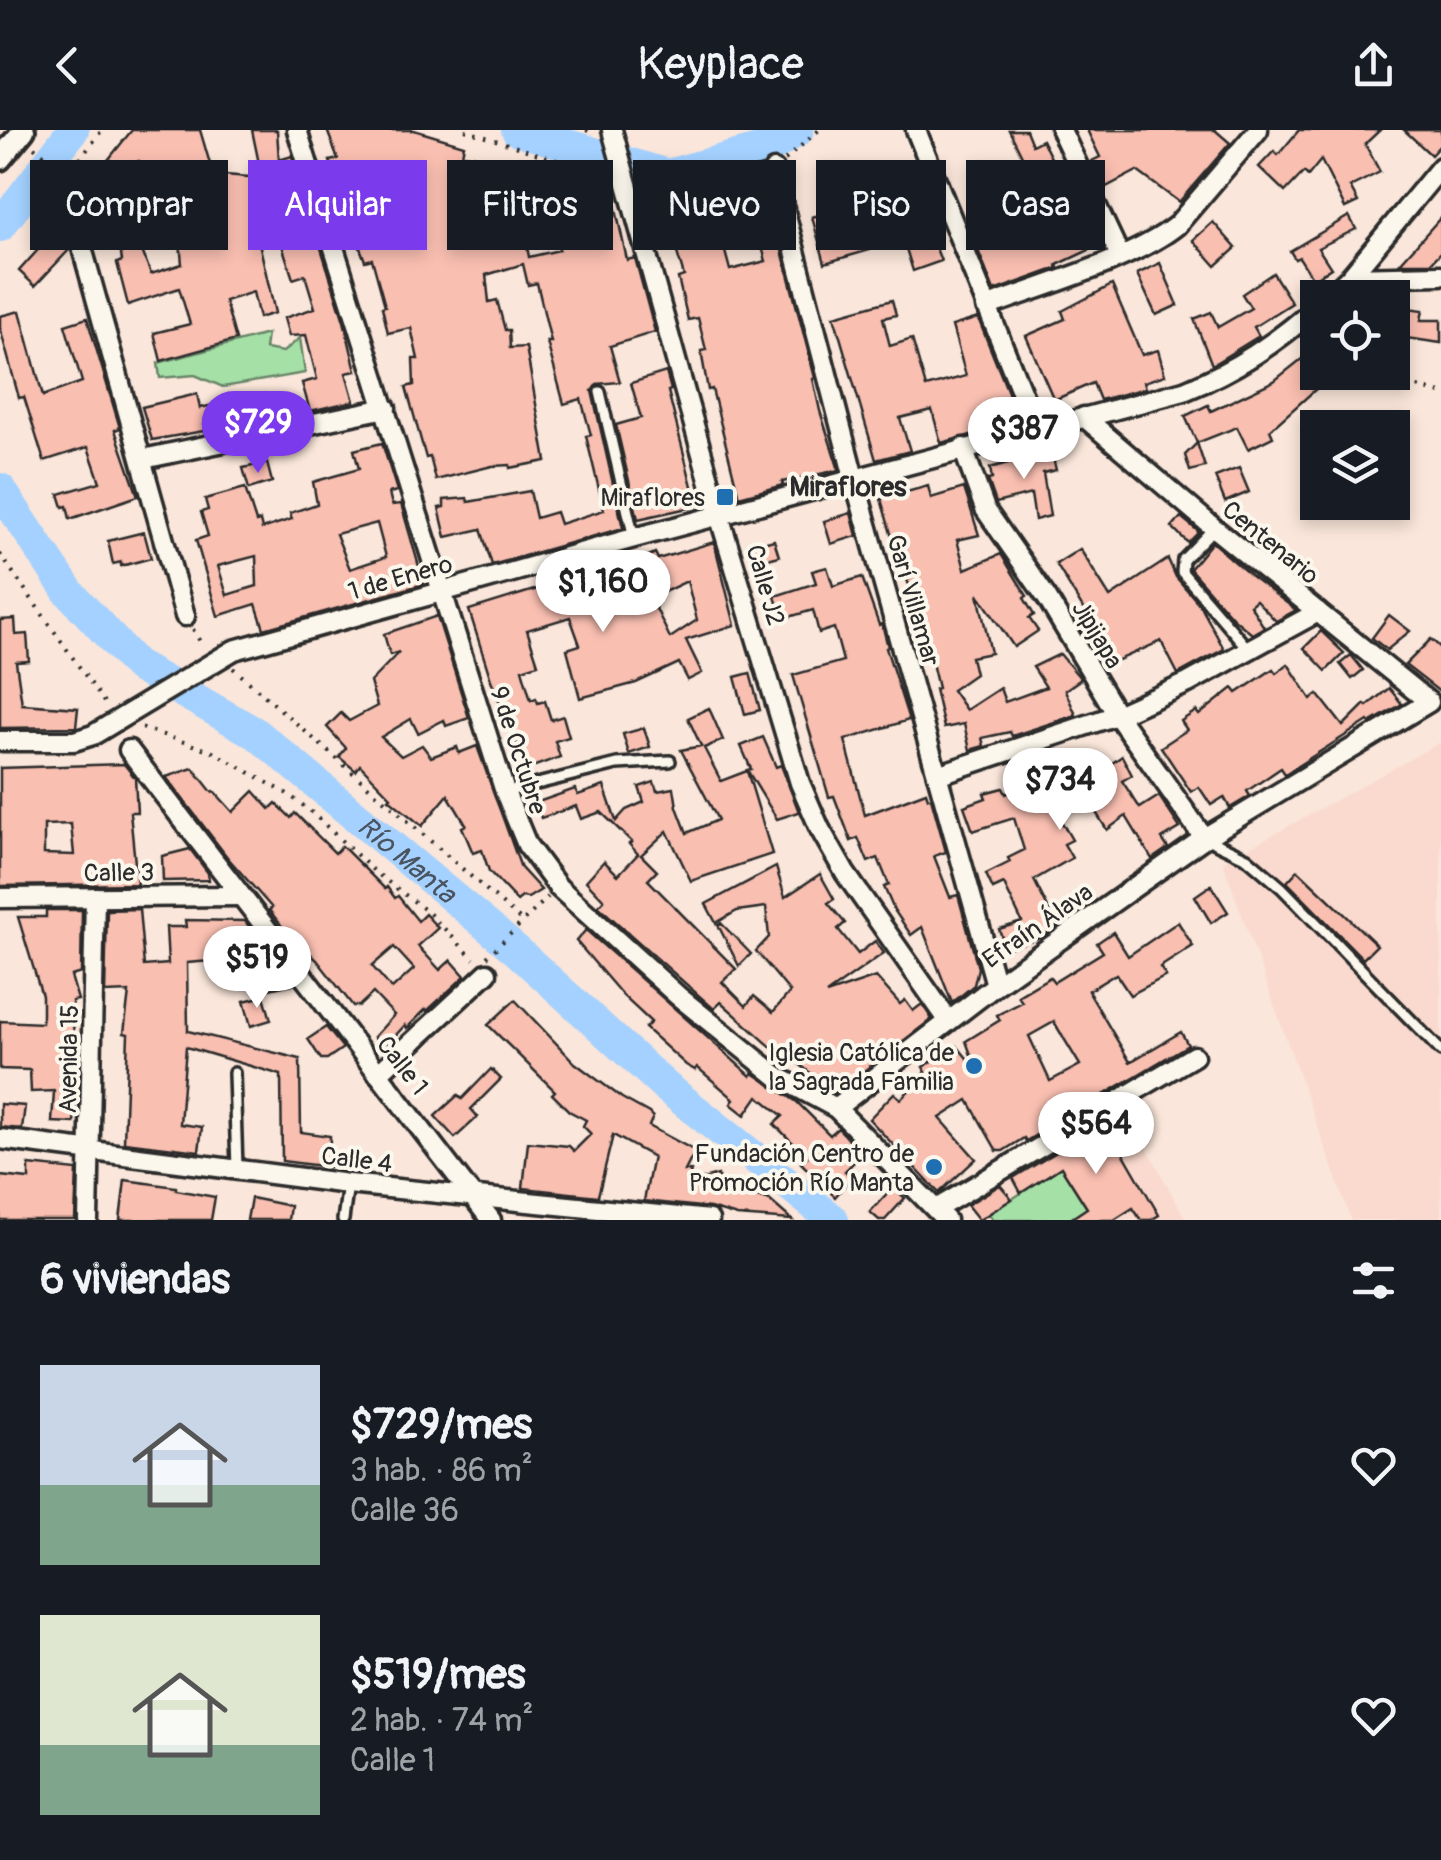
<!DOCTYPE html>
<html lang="es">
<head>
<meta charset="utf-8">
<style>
  body { margin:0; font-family:Pangolin,sans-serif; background:#242831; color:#f1f3f6; height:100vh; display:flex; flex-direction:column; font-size:38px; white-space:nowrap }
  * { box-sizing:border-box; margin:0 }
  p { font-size:32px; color:#9ea1a6 }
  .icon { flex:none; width:55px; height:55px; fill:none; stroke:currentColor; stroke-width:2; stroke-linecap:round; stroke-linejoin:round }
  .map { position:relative; height:1090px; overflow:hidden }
  .drawer { display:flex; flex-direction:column; background:#171b24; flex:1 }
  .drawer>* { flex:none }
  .hud { position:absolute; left:30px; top:30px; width:1382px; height:90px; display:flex; gap:20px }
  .buttons { position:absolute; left:1300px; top:150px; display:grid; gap:20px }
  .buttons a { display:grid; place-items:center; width:110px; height:110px; border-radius:0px; background:#171b24; box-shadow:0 5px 15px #0003; font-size:50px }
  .price { position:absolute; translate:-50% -85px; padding:0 22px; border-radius:35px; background:#fff; color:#222; font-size:32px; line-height:65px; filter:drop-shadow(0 2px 5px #0008) }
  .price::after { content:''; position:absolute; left:50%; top:60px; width:30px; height:22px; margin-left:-15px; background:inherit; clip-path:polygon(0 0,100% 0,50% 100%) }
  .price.current { background:#7c3aed; color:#fff }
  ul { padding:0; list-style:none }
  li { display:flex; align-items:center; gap:30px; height:250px; padding:0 40px }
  li span { display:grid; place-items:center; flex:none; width:280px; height:200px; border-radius:0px; color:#555 }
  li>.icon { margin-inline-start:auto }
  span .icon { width:120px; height:120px; fill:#fffc; stroke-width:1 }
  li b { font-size:42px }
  h2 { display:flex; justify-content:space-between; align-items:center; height:120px; padding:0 40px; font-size:42px }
  .pill { padding:0 35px; border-radius:0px; background:#171b24; box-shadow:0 5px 15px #0003; font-size:35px; line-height:90px }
  .pill.current { background:#7c3aed; color:#fff }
  header { display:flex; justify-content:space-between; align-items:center; height:130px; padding:0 40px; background:#171b24; font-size:45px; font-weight:600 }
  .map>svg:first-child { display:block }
  .built { fill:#fadace }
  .green { fill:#a5e0a7; stroke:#688669; stroke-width:2.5 }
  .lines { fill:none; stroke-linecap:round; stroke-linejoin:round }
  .river { stroke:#a4d1ff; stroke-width:32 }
  .building { fill:#f9bfb1; stroke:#2b2b2b; stroke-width:2.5; fill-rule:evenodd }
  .service-casing { stroke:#2b2b2b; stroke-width:16 }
  .minor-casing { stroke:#2b2b2b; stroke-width:25 }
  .tertiary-casing { stroke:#2b2b2b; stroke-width:28 }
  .path { stroke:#2b2b2b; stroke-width:4; stroke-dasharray:2.5 8; stroke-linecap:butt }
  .service { stroke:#fbf7ec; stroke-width:9 }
  .minor { stroke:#fbf7ec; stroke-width:18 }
  .tertiary { stroke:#fbf7ec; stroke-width:20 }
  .poi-dot { fill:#1f6fb2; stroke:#fbf7ec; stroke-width:4 }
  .labels { text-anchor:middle; stroke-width:8; stroke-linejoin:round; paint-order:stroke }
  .poi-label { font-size:25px; fill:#2b2b2b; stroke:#fbf7ec; text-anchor:end }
  .street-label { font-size:25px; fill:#2b2b2b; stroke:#fbf7ec }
  .neighbourhood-label { font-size:28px; font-weight:bold; fill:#2b2b2b; stroke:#fbf7ec }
  .water-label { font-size:28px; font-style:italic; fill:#495460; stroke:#fbf7ec }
</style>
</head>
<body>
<header><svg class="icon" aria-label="back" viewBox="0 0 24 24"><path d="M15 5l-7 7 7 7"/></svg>Keyplace<svg class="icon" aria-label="share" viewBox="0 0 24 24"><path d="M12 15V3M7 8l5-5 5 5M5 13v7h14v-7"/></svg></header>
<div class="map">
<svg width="1441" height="1090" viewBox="0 0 1441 1090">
  <rect width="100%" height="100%" fill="#fae6da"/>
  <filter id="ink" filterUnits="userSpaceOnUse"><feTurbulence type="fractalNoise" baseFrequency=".01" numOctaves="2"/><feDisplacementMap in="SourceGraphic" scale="20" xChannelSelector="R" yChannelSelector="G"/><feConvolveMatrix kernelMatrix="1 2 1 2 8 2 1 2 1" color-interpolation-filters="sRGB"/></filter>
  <g filter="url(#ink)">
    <!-- built -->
    <g class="built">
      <path d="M1441,612V1090H1351L1223,732Z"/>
      <path d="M1125,977L1186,1090H979L967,1075Z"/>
    </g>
    <!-- green -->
    <g class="green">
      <path d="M267,204L265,219L283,222L300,208L305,243L223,257L195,245L160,248L158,233Z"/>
      <path d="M1061,1037L1087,1078L1069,1090H993L989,1084Z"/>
    </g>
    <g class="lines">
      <!-- river -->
      <g class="river">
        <path d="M517,0L668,45L773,16L798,0"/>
        <path d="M0,96L73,0"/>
        <path id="s1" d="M0,359L68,461L137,536L257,604L516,820L665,956L833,1090"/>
      </g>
    </g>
    <!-- building -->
    <g class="building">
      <path d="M132,0H200L213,44L262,48L252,0H277L279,30L292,26L344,191L356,241L346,243L354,271L310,281L302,253L317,249L306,205L289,206L284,188L315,178L305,145L293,149L268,72L251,77L275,183L259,188L253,162L225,171L236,210L161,231L154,203L190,194L179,158L128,175L117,133L122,131L116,90L109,92L100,67L148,62L139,31L114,39L108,30ZM214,74L220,102L180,112L182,134L151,144L139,113L163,110L160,90Z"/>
      <path d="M327,0H414L464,15L462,24L482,27L481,35L512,33L513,46L517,45L514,84L492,82L494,57L466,53L463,92H468L472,113L523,96L529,127L559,120L551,89L554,86L545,63L577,54L575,46L610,52L627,130L635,128L655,202L610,216L620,252L597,254L592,261L623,398L492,435L481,399L446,407L439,378L444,377V370L467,368L468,372L530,361L536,388L556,382L560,394L604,380L586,306L591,305L581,269L564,274L547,212H551L537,153L528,155L523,134L486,145L489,172L497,170L505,200H509L510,218L526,217L546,331L510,338V335L492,336L436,350L430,327L426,328L406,257L414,255L413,229H418L411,198L388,203L382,177L385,176L372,129L365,131L359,115L330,31L338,29Z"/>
      <path d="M1009,0H1026L1032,15L1042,10L1085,96L1089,93L1100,115L1057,135L1058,138L994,161L976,115L1043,89L1020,45L1029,40Z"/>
      <path d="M1087,0H1215L1230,13L1179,72L1137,41L1106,57L1092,31L1100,27Z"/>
      <path d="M1299,0H1380L1365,14L1380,42L1350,57L1358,72L1345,78L1321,30L1308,46L1304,42L1285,62L1259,37L1274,21L1278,25Z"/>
      <path d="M1404,0H1441V14L1431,25Z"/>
      <path d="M917,45L930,103L941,131L913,141L894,80L887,81L880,54Z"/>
      <path d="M770,74L815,248L813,249L820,281L839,340L782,352L783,355L739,367L712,259L708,260L701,221L706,220L698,188L688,190L678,148L684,146L669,96L707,83L742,79L743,83ZM750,96L753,105L758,103L766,131L730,140L720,103Z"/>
      <path d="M846,78L854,108L866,104L870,120L825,133L812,87Z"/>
      <path d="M1349,86L1356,99L1318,118L1331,138L1313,149L1299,127L1295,129L1290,121Z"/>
      <path d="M1441,87V122L1431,133H1400Z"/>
      <path d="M1213,92L1236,118L1216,136L1193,110Z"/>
      <path d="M62,93L69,120L35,156L19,141Z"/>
      <path d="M1160,133L1178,175L1156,185L1137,144Z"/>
      <path d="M1273,143L1292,173L1254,197L1259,206L1212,235L1194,189L1211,182L1218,197L1251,178L1242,164Z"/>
      <path d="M1112,155L1142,225L1158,220L1165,245L1144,252L1146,258L1100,270L1093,253L1054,270L1026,206L1065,189L1062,181Z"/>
      <path d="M892,170L896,185L883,188L890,216L912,209L926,257L966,246L952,196L978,188L1020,292L941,313L932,280L900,288L910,321L876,330L834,186Z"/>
      <path d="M1392,176L1423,180L1421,190H1441V213L1392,206Z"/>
      <path d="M20,181L43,266L82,252L65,195L87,188L120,298L115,300L138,366L70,389L67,376L63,377L59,364L100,352L88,317L44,331L24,267L19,268L0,198V186Z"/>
      <path d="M1318,216V242H1335L1270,300L1273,307L1248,319L1237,297L1197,313L1185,286L1208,275L1211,281L1274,251Z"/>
      <path d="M666,242L671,260L668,261L697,376L638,389L616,295L641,288L631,253Z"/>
      <path d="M197,264L200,278L264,264L266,273L280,270L284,287L152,310L142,277Z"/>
      <path d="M382,313L397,361L389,363L392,375L401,374L424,454L264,499L256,474L218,486L196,410L208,406L201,382L208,380L205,369L245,358L256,392L260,391L262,399L292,389L290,383L317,374L313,352L359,339L354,320ZM377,393L386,427L350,439L336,404ZM256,426L257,456L227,465L218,436Z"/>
      <path d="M1197,313L1205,337L1190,341L1185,325Z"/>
      <path d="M1051,321L1056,340L1043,343L1050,386L1035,390L1031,364L996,373L988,350L992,349L990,338Z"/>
      <path d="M267,333L272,352L249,359L243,338Z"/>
      <path d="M1239,338L1249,362L1225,372L1215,347Z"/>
      <path d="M928,356L931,368L964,358L979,405L957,410L965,439L1001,424L1027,466L1024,468L1034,485L1029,488L1038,501L1014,517L978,464L991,523L971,527L975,544L952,560L966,580L1000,558L1005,572L1046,557L1033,537L1060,524L1081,549L1065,560L1076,585L1012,606L1010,602L982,608L984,616L970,620L964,594L944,598L935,559L938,558L918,475L907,450L911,448L901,412L894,414L881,369Z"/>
      <path d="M851,383L857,406L831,414L824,391Z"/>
      <path d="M1181,387L1199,402L1188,413L1172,397Z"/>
      <path d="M144,402L151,428L121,436V432L113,434L108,411Z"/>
      <path d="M774,410L779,426L756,432L751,416Z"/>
      <path d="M714,412L735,495L686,510L702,543L688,550L679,533L636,553L580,568L567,519L580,515L570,487L527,500L538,534L522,539L531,570L536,568L538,573L545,571L551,590L563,586L569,607L555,611L560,627L527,639L491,550L469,480L596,441L599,450L655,423L658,429ZM687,451L697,490L670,508L651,468Z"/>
      <path d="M1212,412L1250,445L1296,480L1276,491L1256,470L1250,475L1264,497L1252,504L1234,489L1190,439Z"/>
      <path d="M1080,419L1110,467L1168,429L1176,447L1200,475L1224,519L1178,544L1161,511L1103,537L1089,513L1087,500L1081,501L1076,492L1087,485L1056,434Z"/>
      <path d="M827,437L833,456L862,447L879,495L882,494L888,517L886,518L909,590L845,610L865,685L926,662L928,668H931L946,722L934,726L950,767L958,765L978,838L974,855L952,873L922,797L911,805L894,780L884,757L889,755L878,728L868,732L858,708L851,711L834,666L829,667L803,579L793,545L843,531L834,498L819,503L813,480L782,489L775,466L816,453L812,441Z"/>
      <path d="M1389,485L1410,501L1387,520L1372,508Z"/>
      <path d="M437,486L469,588L446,596L444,590L418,603L411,589L381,607L401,626L422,615L431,627L457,617L459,623L477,616L521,738L541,760L528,768L522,767L517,771L489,741L482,720L473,723L462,697L466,695L448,665L422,696L389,669L391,667L360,635L356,641L339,627L346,618L327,597L341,583L349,591L377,576L370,552L399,522L390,525L384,504Z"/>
      <path d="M15,489L16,505L27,504L29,531L16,532L22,574L78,578L76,597L0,598V490Z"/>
      <path d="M1321,501L1344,523L1326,541L1304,518Z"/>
      <path d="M1431,509L1441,518V563L1405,535Z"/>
      <path d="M1351,525L1363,540L1352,549L1340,534Z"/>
      <path d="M1288,534L1311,569L1318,564L1343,596L1365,574L1367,576L1389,558L1402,574L1370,593L1368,591L1285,644L1281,638L1247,661L1250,666L1230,678L1224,667L1211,675L1199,657L1191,662L1161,617L1187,600L1181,591L1196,581L1199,585L1233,558L1237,563L1273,539L1276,543Z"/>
      <path d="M750,543L760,580L745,584L735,547Z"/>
      <path d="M709,578L723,610L704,618L721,651L747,641L772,724L691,751L667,701L641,725L657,741L648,750L736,839L722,852L746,876L754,866L773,882L790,862L756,821L769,807L766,777L737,781L716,793L706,774L776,737L785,767L820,744L834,769L828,773L845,793L838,799L858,824L875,811L884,823L826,864L876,847L900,874L905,870L913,881L922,874L932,889L835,963L782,920L779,924L721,872L714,879L598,776L604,770L586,751L604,731L618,745L638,724L629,714L632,712L601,682L581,689L576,676L541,688L535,673L575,659L578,665L604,656L616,691L626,680L644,672L639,657L654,652L657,661L674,658L677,677L687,703L718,690L681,620L701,616L688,588Z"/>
      <path d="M644,598L650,617L629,624L623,604Z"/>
      <path d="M763,607L776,637L781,635L799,682L777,689L747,640L751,639L741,616Z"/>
      <path d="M1122,626L1132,645L1122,651L1140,678L1159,666L1180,698L1162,709L1168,718L1152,729L1126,686L1107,700L1085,665L1056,682L1072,710L1064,714L1072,728L1034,750L1057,796L1042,807L1006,819L999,799L1022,792L1004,754L993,759L986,744L1010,732L1008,728L1024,720L1014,688L973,701L964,676L986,668L984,663L1003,658L1006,664L1038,650L1053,638L1057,645L1083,629L1094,646Z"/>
      <path d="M124,634L135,648L137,682H130L137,754L0,756V638ZM71,694L74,725L44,724V695Z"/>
      <path d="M193,638L212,662L214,661L233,682L254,661L270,679L276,673L291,688L295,683L335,723L342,716L385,759L387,757L395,768L398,766L418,791L425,784L438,798L418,816L440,840L451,830L465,846L427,881L426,879L407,898L405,895L385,917L374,907L394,885L373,863L359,876H353L317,830L285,800L269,780L272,778L228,728L166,647ZM394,817L414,839L392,859L372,836Z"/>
      <path d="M190,719L208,743L209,750L163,751L162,726Z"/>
      <path d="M1298,740L1377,815L1363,829L1287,752Z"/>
      <path d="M1211,755L1228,782L1211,793L1195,766Z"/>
      <path d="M139,779L144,836L168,834L166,797H186L185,790L245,791L251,799L253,840L224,841L223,830L187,833L188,901L300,929L301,1002L330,1006L329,1037L282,1031L281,945L186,917L180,994L202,997L199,1021L124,1012L128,904L124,903L129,862L105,863L107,780Z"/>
      <path d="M46,780H82L81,843L71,846L78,870L72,871L74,910H79L74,993L52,992L54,961L31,962L30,940L0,939V891L42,893V866L18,787H46Z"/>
      <path d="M1178,792L1193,816L1160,837L1166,846L1130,865L1116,844L1088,861L1130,932L1181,902L1188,915L1026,1011L1024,1008L1003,1021H997L968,970L940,988L976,1029L939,1063L869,989L894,963L901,969L926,942L923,937L957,916L976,939L966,911L1000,890L997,885L1022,872L1018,866L1050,847L1054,852L1103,822L1097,813L1113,802L1128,826ZM1054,892L1080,935L1050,951L1029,906Z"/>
      <path d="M721,793L751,824L739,836L718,795Z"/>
      <path d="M586,800L751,946L753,943L797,972L830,1005L838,998L844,1004L861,1025L845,1041L852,1047L835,1067L801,1033L807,1027L774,994L783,986L758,966L745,985L731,974L734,969L697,937L695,940L686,935L645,898L651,892L623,866L576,811Z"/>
      <path d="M283,840L293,854L255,862L252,846Z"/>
      <path d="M264,866L271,890L251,896L244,871Z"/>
      <path d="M515,870L575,933L622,968L649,983L653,987L649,996L695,1021L685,1041H691L688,1053L718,1045L721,1055H726V1062L768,1069L792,1090L737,1086L710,1078L644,1071L653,1027L613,1005L598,1066L523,1058L528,1012L569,1016L574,1021L591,1004L583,996L586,990L569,981L552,964L555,961L488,895Z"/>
      <path d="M326,897L343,918L327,929H321L308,909Z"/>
      <path d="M491,939L501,949L471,979L478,987L455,1008L435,986L458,965L462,969Z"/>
      <path d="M0,974L25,976L22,999L0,997Z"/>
      <path d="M1112,989L1121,1003L1114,1007L1159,1085L1151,1090H1141L1133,1078L1114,1090H1069L1087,1078L1061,1037L1021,1063L1013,1048Z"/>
      <path d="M29,1035L77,1040L75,1090H0V1046L29,1049Z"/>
      <path d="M125,1050L176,1057V1060L215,1067L211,1090H120Z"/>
      <path d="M1000,1055L1012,1069L979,1090L967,1075Z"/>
      <path d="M893,1057L905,1068L885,1090H879L870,1082Z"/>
      <path d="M251,1068L290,1076L288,1090H247Z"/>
    </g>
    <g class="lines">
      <!-- service casing -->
      <g class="service-casing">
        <g id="service">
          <path d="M633,76L774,40"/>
          <path d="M600,262L634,408"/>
          <path d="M1214,398L1183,430L1182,442L1249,520"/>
          <path d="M505,662L617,634L670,631"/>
          <path d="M1207,709L1247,728L1282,758L1441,921"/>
          <path d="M234,943L237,1039"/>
          <path d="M343,1090L348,1054"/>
        </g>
      </g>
      <!-- minor casing -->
      <g class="minor-casing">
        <g id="minor">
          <path d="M297,0L505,662L527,715L558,757L678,866L778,947L836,978L946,1090"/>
          <path d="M612,0L719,385L800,653L820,699L845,743L948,890"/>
          <path d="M916,0L1036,298"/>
          <path d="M1061,0L1120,126"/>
          <path d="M774,40L854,348L996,855"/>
          <path d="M70,75L185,486"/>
          <path d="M1350,147L1441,145"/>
          <path d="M1328,168L1350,147L1441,37"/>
          <path d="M986,177C1041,156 1134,130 1177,95L1258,0"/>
          <path d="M963,318L985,379L1047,468L1117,585L1204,708"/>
          <path d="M143,329L386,278"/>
          <path d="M0,611H74L93,605L234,520L634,408L1184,261C1236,240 1276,213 1318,176"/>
          <path d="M129,620L491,1090"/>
          <path d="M937,645L1117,585L1188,553L1318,482"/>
          <path d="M0,768L239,766"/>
          <path d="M378,944L487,843"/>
          <path d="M836,978L996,855L1204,708L1429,572L1214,398L1084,287"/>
          <path d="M0,1009L348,1054L709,1090"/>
          <path d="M936,1079L1194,926"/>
          <path d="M88,1090L95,767"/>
        </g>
      </g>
      <!-- tertiary casing -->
      <g class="tertiary-casing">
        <path id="tertiary" d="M0,29L24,0"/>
      </g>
      <!-- path -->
      <g class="path">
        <path d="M465,0L608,47"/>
        <path d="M586,0L596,3"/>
        <path d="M34,17L67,42"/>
        <path d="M785,30L819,0"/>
        <path d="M52,72L51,68L102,0"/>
        <path d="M1397,252L1441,263"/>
        <path d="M0,424L106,575"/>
        <path d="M193,499L203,517"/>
        <path d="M233,538L523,792"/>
        <path d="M142,598L211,621L286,663L308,679L375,742L428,782L474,829"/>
        <path d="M487,827L548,767"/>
      </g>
      <!-- service -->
      <use href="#service" class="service"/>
      <!-- minor -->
      <use href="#minor" class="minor"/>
      <!-- tertiary -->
      <use href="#tertiary" class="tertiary"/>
    </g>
  </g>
  <!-- markers -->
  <g class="poi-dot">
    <rect x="715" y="357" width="20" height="20" rx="5"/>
    <circle cx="974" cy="936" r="10"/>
    <circle cx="934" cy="1037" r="10"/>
  </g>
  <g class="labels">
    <!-- poi labels -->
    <g class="poi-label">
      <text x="705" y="376">Miraflores</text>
      <text x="954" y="931">Iglesia Católica de<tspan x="954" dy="29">la Sagrada Familia</tspan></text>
      <text x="914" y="1032">Fundación Centro de<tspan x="914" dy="29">Promoción Río Manta</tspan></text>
    </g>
    <!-- street labels -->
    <g class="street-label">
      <text transform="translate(1271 412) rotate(39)" y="9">Centenario</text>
      <text transform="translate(400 447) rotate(-16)" y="9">1 de Enero</text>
      <text transform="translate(766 455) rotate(74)" y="9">Calle J2</text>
      <text transform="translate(914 470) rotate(74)" y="9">Garí Villamar</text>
      <text transform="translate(1098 504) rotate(59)" y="9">Jipijapa</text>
      <text transform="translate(519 620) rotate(72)" y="9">9 de Octubre</text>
      <text transform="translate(119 742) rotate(-1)" y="9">Calle 3</text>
      <text transform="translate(1037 795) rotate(-35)" y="9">Efraín Álava</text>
      <text transform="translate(68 929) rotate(-89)" y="9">Avenida 15</text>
      <text transform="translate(403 935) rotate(52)" y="9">Calle 1</text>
      <text transform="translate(357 1029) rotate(7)" y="9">Calle 4</text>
    </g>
    <!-- neighbourhood labels -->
    <g class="neighbourhood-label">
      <text x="848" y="366">Miraflores</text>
    </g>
    <!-- water labels -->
    <g class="water-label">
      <text dy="10" stroke="none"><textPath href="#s1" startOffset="558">Río Manta</textPath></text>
    </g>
  </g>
</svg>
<div class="buttons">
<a><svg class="icon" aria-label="locate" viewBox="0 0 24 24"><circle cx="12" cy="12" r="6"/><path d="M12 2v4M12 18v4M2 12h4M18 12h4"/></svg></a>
<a><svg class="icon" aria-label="layers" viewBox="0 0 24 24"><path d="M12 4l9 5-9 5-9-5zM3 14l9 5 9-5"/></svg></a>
</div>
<b class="price current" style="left:258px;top:346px">$729</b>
<b class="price" style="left:1024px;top:352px">$387</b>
<b class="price" style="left:603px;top:505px">$1,160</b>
<b class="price" style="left:1060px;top:703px">$734</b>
<b class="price" style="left:257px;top:881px">$519</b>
<b class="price" style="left:1096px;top:1047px">$564</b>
<div class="hud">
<a class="pill">Comprar</a>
<a class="pill current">Alquilar</a>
<a class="pill">Filtros</a>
<a class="pill">Nuevo</a>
<a class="pill">Piso</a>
<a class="pill">Casa</a>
</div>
</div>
<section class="drawer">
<h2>6 viviendas<svg class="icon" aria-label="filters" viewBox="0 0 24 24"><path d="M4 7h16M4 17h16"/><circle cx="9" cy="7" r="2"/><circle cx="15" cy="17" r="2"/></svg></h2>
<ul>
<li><span style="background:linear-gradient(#c9d6e8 60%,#7fa58c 0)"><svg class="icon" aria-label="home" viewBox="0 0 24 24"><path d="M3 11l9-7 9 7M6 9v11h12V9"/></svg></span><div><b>$729/mes</b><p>3 hab. · 86 m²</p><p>Calle 36</p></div><svg class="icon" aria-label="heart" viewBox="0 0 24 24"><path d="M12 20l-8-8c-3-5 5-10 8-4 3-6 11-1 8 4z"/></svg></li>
<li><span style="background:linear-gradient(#dfe7d0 65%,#7fa58c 0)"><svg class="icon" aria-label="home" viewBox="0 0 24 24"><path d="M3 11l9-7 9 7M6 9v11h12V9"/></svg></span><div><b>$519/mes</b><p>2 hab. · 74 m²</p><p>Calle 1</p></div><svg class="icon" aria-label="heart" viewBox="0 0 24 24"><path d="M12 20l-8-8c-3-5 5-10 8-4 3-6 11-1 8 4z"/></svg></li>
</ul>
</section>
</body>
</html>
